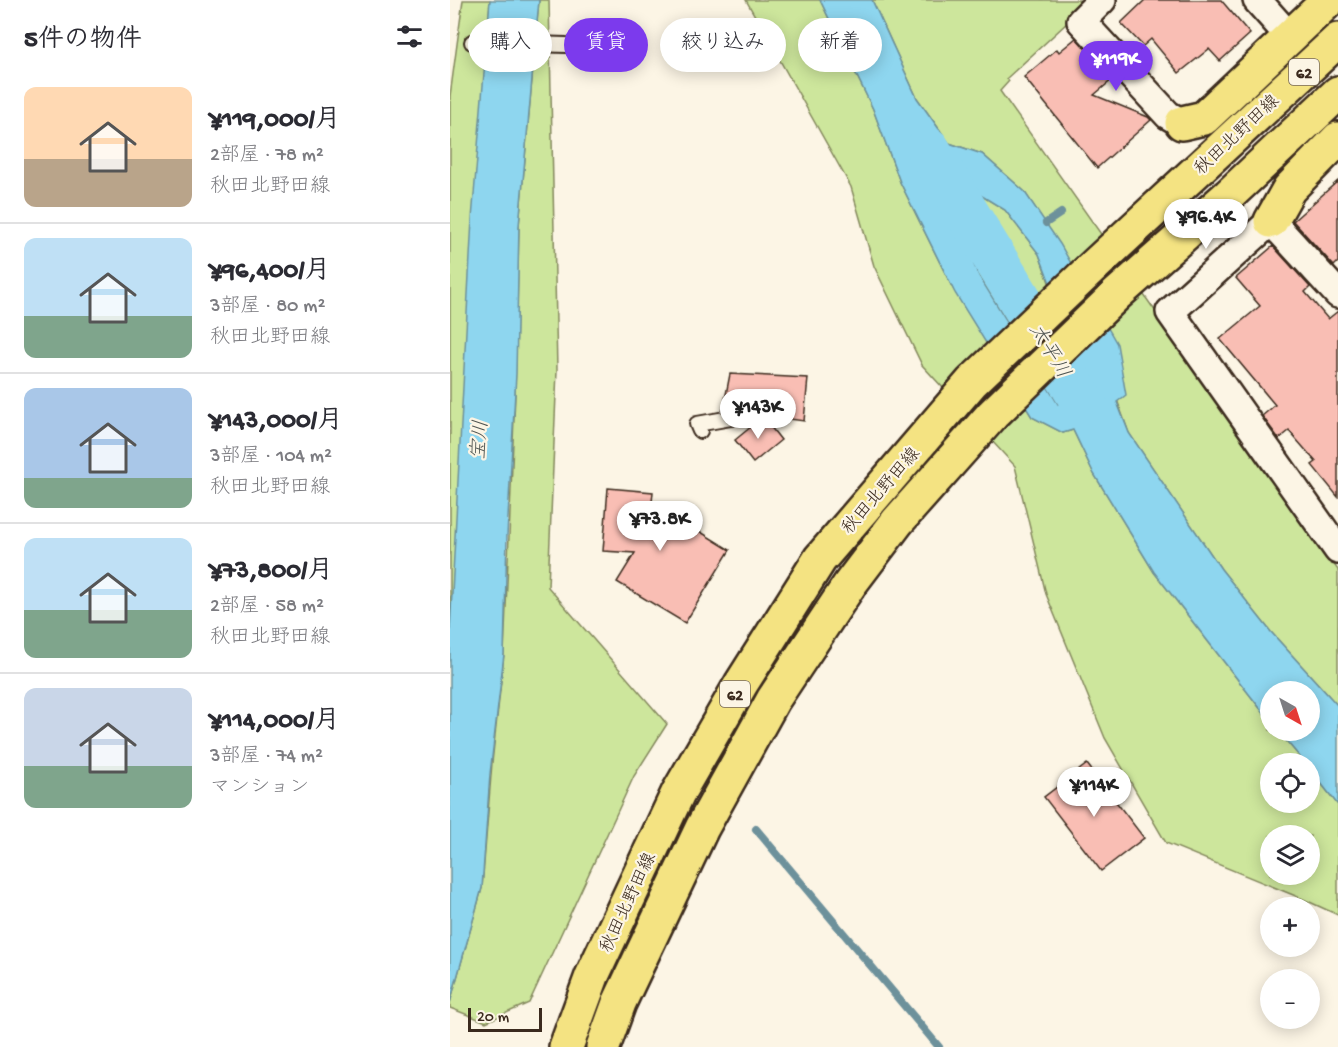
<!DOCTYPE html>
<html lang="ja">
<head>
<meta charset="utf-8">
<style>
  body { margin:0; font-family:"Gochi Hand","Klee One",sans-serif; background:#f2f2f3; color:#2b2b33; height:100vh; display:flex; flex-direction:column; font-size:22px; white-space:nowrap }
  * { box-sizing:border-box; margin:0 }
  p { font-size:20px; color:#7c7c81 }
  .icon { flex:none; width:33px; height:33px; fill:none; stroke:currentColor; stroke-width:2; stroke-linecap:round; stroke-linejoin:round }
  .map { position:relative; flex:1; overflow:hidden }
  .sheet { display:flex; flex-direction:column; background:#fff; width:450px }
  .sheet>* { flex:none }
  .hud { position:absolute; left:18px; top:18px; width:570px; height:54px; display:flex; gap:12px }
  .needle { width:39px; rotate:141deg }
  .tools { position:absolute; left:810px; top:681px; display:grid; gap:12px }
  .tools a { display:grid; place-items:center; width:60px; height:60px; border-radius:50%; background:#fff; box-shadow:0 3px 15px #0003; font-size:30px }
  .scale { position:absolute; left:18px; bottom:15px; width:74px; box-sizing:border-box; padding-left:6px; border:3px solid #3b2a1e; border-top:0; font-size:16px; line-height:21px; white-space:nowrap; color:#3b2a1e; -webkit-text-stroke:4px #fcf5e5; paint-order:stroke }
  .price { position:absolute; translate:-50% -51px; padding:0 14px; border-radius:21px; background:#fff; color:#222; font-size:20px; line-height:39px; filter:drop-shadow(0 2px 3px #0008) }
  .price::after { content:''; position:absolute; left:50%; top:36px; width:18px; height:14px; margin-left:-9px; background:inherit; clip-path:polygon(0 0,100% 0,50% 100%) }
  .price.selected { background:#7c3aed; color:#fff }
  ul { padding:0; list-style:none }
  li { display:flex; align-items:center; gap:18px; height:150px; padding:0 24px }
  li+li { border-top:2px solid #e1e1e2 }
  li span { display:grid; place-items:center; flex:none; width:168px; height:120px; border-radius:12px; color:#555 }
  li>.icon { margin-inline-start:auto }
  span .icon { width:72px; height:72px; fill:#fffc; stroke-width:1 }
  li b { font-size:26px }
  h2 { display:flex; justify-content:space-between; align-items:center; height:72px; padding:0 24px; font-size:26px }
  .pill { padding:0 21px; border-radius:27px; background:#fff; box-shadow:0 3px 15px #0003; font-size:21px; line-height:54px }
  .pill.selected { background:#7c3aed; color:#fff }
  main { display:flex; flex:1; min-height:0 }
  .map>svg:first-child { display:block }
  .green { fill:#cde69c; stroke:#84885d; stroke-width:1.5; fill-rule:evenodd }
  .water { fill:#8ed6ef; stroke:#6d919b; stroke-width:1.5; fill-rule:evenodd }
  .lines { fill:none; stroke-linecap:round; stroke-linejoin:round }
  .stream { stroke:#6d919b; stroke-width:8 }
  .river { stroke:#8ed6ef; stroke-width:44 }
  .building { fill:#f9beb4; stroke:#3b2a1e; stroke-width:1.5 }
  .service-casing { stroke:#3b2a1e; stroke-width:18 }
  .minor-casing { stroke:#3b2a1e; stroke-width:32 }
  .primary-casing { stroke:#3b2a1e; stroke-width:38 }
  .service { stroke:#fcf5e5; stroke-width:14 }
  .minor { stroke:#fcf5e5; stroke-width:27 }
  .primary { stroke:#f4e382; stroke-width:33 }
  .labels { text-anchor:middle; stroke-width:4.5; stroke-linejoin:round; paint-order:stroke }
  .shield { fill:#fcf5e5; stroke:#75675a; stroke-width:1.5 }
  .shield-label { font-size:16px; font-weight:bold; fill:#3b2a1e }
  .street-label { font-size:18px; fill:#3b2a1e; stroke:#fcf5e5 }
  .water-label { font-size:20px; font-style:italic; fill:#505552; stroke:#fcf5e5 }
</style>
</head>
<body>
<main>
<section class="sheet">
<h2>5件の物件<svg class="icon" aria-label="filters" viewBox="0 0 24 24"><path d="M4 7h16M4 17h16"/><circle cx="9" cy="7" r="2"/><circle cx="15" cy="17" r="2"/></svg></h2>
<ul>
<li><span style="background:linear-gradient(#ffd9b3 60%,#b9a48a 0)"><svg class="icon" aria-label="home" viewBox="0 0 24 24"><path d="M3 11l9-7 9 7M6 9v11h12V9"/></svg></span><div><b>¥119,000/月</b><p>2部屋 · 78 m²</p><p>秋田北野田線</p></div></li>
<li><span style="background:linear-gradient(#bfe0f5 65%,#7fa58c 0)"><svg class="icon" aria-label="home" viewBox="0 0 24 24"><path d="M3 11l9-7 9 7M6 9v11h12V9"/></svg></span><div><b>¥96,400/月</b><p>3部屋 · 80 m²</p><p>秋田北野田線</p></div></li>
<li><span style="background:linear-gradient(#a9c7e8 75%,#7fa58c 0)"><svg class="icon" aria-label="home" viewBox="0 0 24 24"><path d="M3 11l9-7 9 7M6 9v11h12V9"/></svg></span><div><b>¥143,000/月</b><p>3部屋 · 104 m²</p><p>秋田北野田線</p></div></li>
<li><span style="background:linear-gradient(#bfe0f5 60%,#7fa58c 0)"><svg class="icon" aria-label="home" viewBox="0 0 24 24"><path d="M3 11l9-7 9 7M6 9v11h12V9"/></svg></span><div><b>¥73,800/月</b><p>2部屋 · 58 m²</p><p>秋田北野田線</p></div></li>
<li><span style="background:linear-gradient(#c9d6e8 65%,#7fa58c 0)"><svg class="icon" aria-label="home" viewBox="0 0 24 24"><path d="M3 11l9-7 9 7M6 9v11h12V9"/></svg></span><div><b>¥114,000/月</b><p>3部屋 · 74 m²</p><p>マンション</p></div></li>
</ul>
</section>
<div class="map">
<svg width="888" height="1047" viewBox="0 0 888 1047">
  <rect width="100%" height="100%" fill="#fcf5e5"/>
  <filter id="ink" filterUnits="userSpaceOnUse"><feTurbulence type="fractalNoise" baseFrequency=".0167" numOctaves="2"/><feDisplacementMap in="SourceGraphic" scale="12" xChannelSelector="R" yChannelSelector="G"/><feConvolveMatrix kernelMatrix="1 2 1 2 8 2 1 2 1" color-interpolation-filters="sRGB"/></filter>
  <g filter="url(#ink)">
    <!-- green -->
    <g class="green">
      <path d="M13,0H40L0,631V96Z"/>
      <path d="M89,0H99L107,370L98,587L217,724L184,776L79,1003L36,1022L0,1008V1003L32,888L42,763L54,654L65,395L69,226Z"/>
      <path d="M296,0H370L423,109L450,182L502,287L582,417L613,433L623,430L644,474L704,572L820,721V730L828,731L855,763L820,764V802H860V769L888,805V915L853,899L716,843L655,738L596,594L565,466L472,365L424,266L401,187ZM820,836H860V874H820Z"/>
      <path d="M422,0H642L557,78L559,81L550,91L888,570V706L821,632L771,569L679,433L613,250L574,191L532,154L499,143L467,98Z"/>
      <path d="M519,188L555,210L589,254L633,379L607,404L529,276L499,210Z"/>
    </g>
    <!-- water -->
    <g class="water">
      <path d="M40,0H89L69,226L66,374L57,536L54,654L40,774L32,888L0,1003V630L22,219Z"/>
      <path d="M370,0H422L467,98L499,143L532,154L574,191L610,244L667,344L676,395L667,402L679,433L771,569L821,632L888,706V805L860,769V764L855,763L828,731L860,730V692H820V721L704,572L644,474L623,430L613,433L582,417L505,293L450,182L423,109ZM519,188L555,210L589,254L632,367L633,379L608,404L529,276L499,210Z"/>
    </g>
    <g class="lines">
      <!-- stream -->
      <g class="stream">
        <path d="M596,223L611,213"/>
        <path d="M306,829L489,1047"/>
      </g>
      <!-- river -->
      <path class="river" d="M478,149L656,440"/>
    </g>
    <!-- building -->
    <g class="building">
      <path d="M695,0H771L800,34L770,61L759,49L729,73L701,39L693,46L671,23Z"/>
      <path d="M626,38L663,79L644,95L698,117L701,120L647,168L574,77L607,49L609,52Z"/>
      <path d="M888,181V262L884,266L843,221Z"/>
      <path d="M823,246L860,287L855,292L878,319L888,311V497L862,465L866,462L839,431L829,439L812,416L825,405L770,339L810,306L786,278Z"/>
      <path d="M280,374L358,378L354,421L311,415H289L284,409L273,410Z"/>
      <path d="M313,417L331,440L303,463L285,440Z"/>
      <path d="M158,488L203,492L202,502L280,550L235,623L167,582L185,553L153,551Z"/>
      <path d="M637,764L694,838L651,871L594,797Z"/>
    </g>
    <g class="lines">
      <!-- service casing -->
      <g class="service-casing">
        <g id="service">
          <path d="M22,42L116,45"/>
          <path d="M250,431L247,424L281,418"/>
        </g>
      </g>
      <!-- minor casing -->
      <g class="minor-casing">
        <g id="minor">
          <path d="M652,0L631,21L718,115L732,123"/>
          <path d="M807,0L839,36"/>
          <path d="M888,294L821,221L720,312L888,550"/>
        </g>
      </g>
      <!-- primary casing -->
      <g class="primary-casing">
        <g id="primary">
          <path d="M732,123L754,118L879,0"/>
          <path d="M821,221L839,189L888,139"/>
          <path d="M116,1047L142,976L228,793L291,684L370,559L522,382L646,264L888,40"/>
          <path d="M153,1047L169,1003L252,828L323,700L400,584L447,522L543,414L667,294L779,195L888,93"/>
        </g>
      </g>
      <!-- service -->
      <use href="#service" class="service"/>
      <!-- minor -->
      <use href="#minor" class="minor"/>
      <!-- primary -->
      <use href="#primary" class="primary"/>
    </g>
  </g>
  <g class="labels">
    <!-- shield labels -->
    <g class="shield">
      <rect x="839" y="59" width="30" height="26" rx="4.5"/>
      <rect x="270" y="681" width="30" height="26" rx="4.5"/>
    </g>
    <g class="shield-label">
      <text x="854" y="78">62</text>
      <text x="285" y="700">62</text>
    </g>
    <!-- street labels -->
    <g class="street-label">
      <text transform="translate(786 134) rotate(-43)" y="6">秋田北野田線</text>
      <text transform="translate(430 490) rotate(-49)" y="6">秋田北野田線</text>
      <text transform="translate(177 902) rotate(-65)" y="6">秋田北野田線</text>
    </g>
    <!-- water labels -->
    <g class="water-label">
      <text transform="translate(601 350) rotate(59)" y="7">太平川</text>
      <text transform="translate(28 440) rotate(-85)" y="7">宝川</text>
    </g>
  </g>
</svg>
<div class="tools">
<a><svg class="needle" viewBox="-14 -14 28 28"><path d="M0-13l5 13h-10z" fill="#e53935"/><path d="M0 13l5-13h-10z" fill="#7c7c81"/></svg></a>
<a><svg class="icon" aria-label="locate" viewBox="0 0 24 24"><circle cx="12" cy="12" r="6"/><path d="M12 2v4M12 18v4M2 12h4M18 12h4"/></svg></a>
<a><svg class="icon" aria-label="layers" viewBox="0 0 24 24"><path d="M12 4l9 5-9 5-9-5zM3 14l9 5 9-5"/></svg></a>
<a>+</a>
<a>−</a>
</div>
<div class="scale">20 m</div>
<b class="price selected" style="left:666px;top:92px">¥119K</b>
<b class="price" style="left:756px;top:250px">¥96.4K</b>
<b class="price" style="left:308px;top:440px">¥143K</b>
<b class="price" style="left:210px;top:552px">¥73.8K</b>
<b class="price" style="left:644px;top:818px">¥114K</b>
<div class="hud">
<a class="pill">購入</a>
<a class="pill selected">賃貸</a>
<a class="pill">絞り込み</a>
<a class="pill">新着</a>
</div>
</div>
</main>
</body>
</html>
